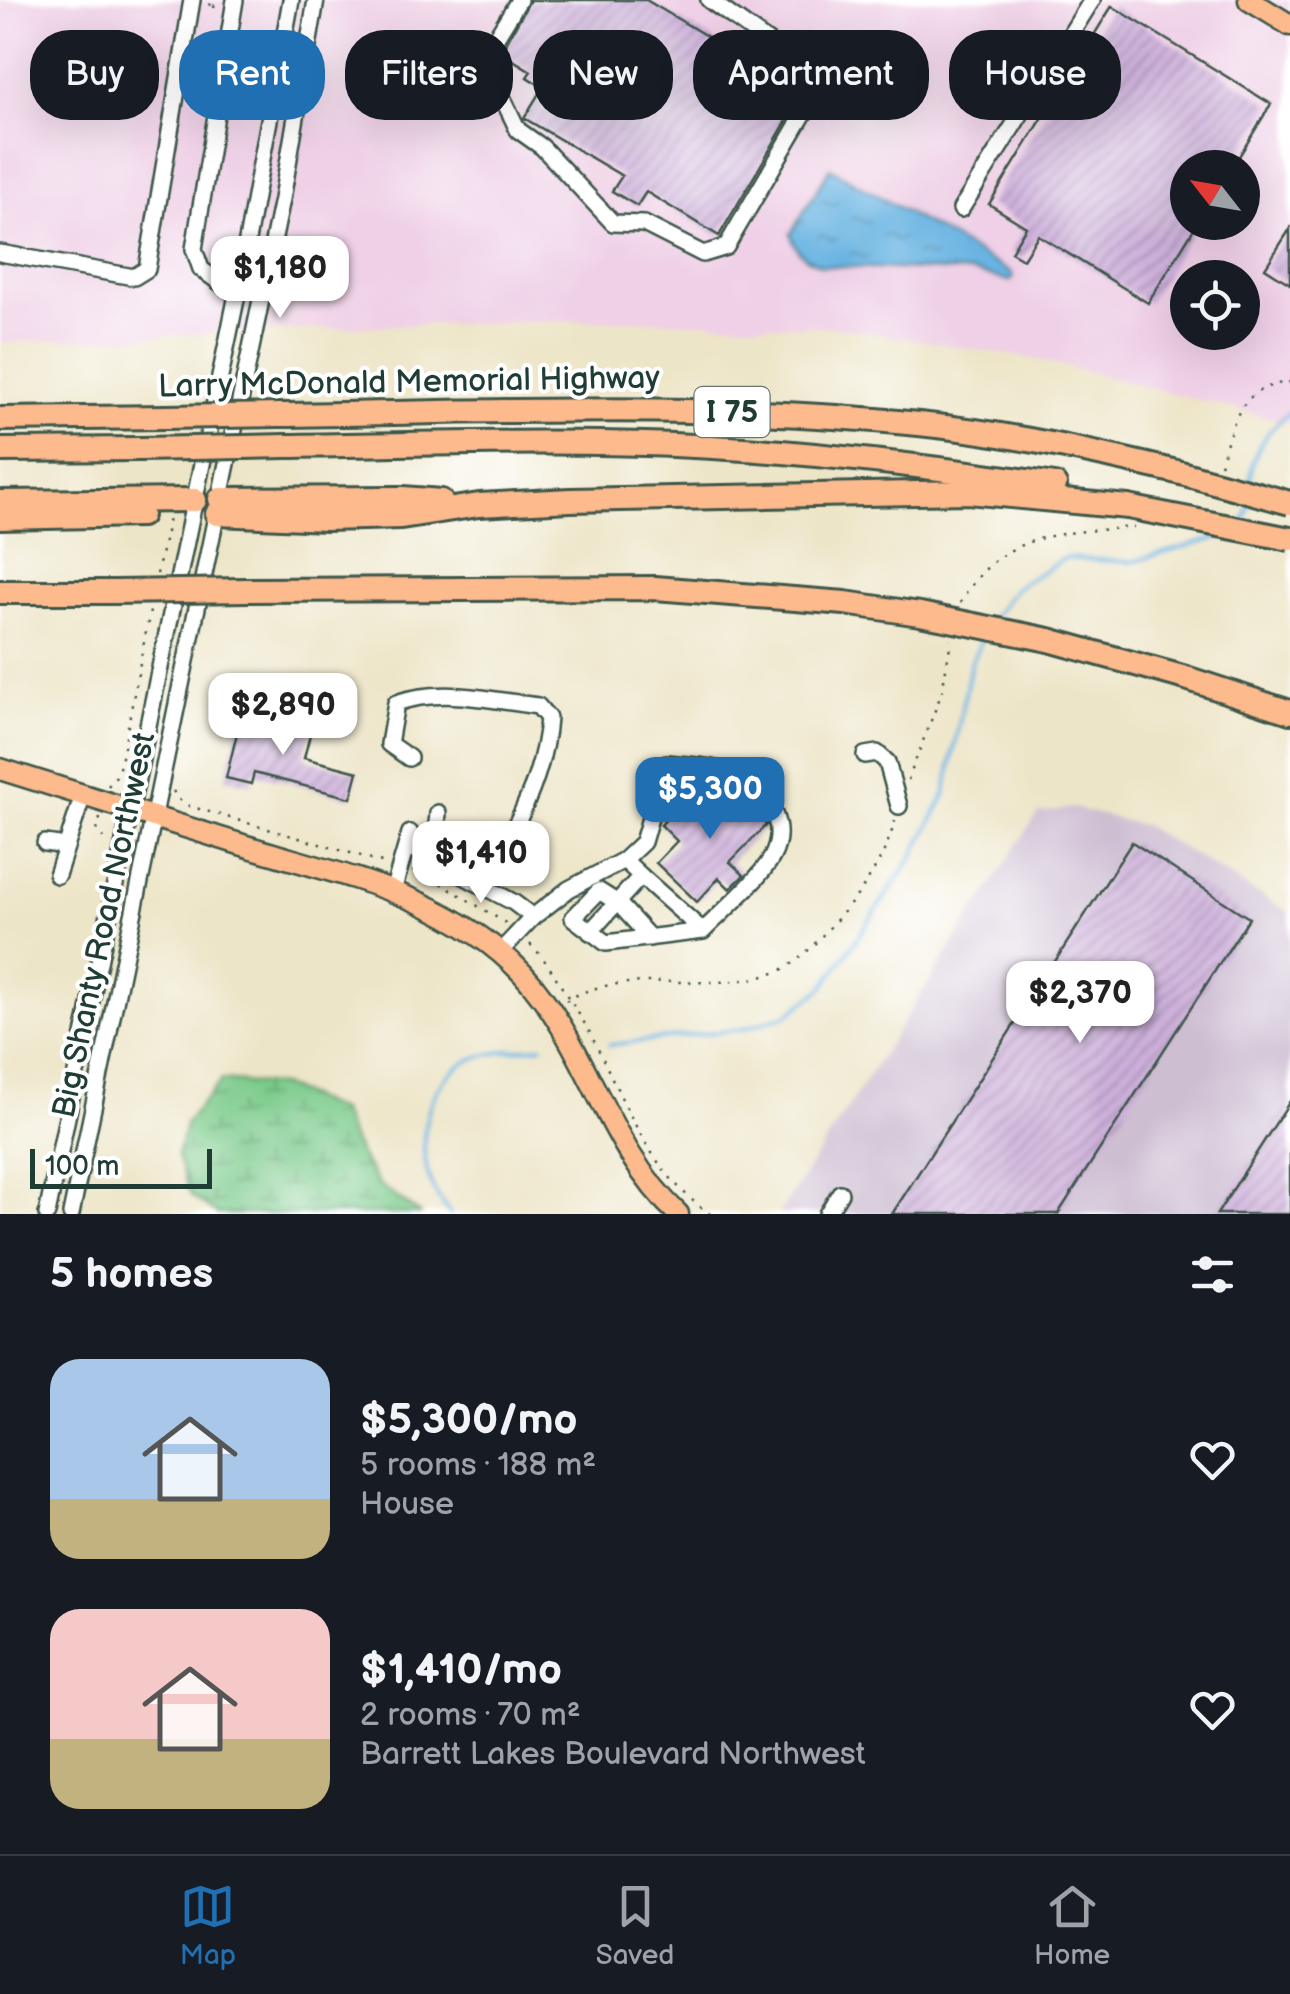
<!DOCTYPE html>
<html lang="en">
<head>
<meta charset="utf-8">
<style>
  body { margin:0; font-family:"Balsamiq Sans",sans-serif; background:#242831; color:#f1f3f6; height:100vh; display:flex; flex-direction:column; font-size:38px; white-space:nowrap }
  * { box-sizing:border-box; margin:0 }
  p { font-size:32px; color:#9ea1a6 }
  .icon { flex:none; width:55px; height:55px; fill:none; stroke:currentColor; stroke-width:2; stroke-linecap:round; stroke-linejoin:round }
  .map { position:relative; height:1214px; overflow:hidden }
  .panel { display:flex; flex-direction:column; background:#171b24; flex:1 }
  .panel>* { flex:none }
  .guide { position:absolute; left:30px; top:30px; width:1230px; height:90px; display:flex; gap:20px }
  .needle { width:65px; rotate:301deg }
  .controls { position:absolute; left:1170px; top:150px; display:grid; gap:20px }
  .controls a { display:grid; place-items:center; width:90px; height:90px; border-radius:50%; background:#171b24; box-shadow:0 10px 40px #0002; font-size:50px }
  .scale { position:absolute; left:30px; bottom:25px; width:182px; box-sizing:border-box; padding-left:10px; border:5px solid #1f3d34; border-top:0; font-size:28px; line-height:35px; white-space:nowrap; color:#1f3d34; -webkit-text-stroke:8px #fff; paint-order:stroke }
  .price { position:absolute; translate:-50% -85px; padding:0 22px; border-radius:20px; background:#fff; color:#222; font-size:32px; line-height:65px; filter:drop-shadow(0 2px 5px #0008) }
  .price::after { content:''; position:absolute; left:50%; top:60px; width:30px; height:22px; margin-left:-15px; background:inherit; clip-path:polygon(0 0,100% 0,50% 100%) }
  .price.active { background:#1f6fb2; color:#fff }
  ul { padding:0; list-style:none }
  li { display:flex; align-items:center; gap:30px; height:250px; padding:0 50px }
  li span { display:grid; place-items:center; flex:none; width:280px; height:200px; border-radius:30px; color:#555 }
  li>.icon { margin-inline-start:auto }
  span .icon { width:120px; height:120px; fill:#fffc; stroke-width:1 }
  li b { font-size:42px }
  h2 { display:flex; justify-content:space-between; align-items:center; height:120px; padding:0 50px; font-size:42px }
  .pill { padding:0 35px; border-radius:40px; background:#171b24; box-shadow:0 10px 40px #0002; font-size:35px; line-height:90px }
  .pill.active { background:#1f6fb2; color:#fff }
  .dock { display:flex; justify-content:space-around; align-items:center; height:140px; border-top:2px solid #363941; background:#171b24; font-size:28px; color:#9ea1a6 }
  .dock a { display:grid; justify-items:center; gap:5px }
  .dock .active { color:#1f6fb2 }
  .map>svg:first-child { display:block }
  .built { fill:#efd0e6; fill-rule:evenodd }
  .industrial { fill:#cdbed2 }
  .wetland { fill:url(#wetland-marsh); stroke:#4c845f; stroke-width:2.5 }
  .water { fill:url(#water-ripples); stroke:#44788b; stroke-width:2.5 }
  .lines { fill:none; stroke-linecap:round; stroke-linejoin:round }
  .stream { stroke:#69b4e2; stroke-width:4 }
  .building { fill:url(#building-hatch) }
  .minor-casing { stroke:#3e564a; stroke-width:20 }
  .major-casing { stroke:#3e564a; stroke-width:25 }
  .highway-casing { stroke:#3e564a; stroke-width:28 }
  .path { stroke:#3e564a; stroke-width:2.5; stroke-dasharray:2.5 8; stroke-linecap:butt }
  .minor { stroke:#fff; stroke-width:15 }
  .major { stroke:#fcba8d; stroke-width:20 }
  .highway { stroke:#fcba8d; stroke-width:22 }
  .highway-bridge-casing { stroke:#3e564a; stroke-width:28; stroke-linecap:butt }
  .highway-bridge { stroke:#fcba8d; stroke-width:22 }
  .labels { text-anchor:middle; stroke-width:8; stroke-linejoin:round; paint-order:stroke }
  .shield { fill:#fff; stroke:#627771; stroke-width:2.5 }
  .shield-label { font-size:30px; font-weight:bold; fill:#1f3d34 }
  .street-label { font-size:32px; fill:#1f3d34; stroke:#fff }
</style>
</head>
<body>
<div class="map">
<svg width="1290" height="1214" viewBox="0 0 1290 1214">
  <defs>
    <pattern id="wetland-marsh" width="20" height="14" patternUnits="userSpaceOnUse" patternTransform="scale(2.5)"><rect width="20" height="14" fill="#7aca8a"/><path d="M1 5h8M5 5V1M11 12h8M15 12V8" fill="none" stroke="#63a572"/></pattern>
    <pattern id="water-ripples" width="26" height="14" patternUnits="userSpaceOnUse" patternTransform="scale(2.5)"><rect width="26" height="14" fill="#69b4e2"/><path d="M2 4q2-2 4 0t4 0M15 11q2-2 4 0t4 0" fill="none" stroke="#5694b8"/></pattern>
    <pattern id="building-hatch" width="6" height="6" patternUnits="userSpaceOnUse" patternTransform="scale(2.5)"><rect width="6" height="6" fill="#ceb0db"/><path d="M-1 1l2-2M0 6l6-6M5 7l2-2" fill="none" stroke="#a790b2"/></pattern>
  </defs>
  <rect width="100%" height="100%" fill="#fff"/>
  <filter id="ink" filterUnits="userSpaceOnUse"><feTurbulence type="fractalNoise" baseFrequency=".01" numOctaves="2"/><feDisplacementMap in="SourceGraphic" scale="20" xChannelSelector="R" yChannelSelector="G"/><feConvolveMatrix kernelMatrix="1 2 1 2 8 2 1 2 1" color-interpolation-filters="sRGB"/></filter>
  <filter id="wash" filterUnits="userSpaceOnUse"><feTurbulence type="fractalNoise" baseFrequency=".0048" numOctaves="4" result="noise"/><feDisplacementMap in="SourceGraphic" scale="40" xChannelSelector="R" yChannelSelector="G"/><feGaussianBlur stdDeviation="2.25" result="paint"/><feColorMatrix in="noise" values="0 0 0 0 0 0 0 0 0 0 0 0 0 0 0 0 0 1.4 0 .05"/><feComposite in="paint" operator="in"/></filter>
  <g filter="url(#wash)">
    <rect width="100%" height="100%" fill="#ede5c7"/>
    <!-- built -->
    <path class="built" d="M0,0H1290V423L1040,360L836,327L625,320L407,325L0,343ZM1188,168H1242V222H1188ZM1188,278H1242V332H1188Z"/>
    <!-- industrial -->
    <path class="industrial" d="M1074,808L1145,826L1290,913V1214H779L1038,813Z"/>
    <!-- wetland -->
    <path class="wetland" d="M222,1080L283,1086L340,1111L358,1152L379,1185L420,1214H217L191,1196L177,1156L186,1122Z"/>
    <!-- water -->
    <path class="water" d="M830,168L1012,273L1013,278L1010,281L972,272L823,266C806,259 794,252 791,233Z"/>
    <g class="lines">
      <!-- stream -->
      <g class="stream">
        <path d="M1250,483C1251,451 1266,431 1290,412"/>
        <path d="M1244,521L1250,502"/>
        <path d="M992,618L1015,588L1065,558L1132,562L1225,536"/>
        <path d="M609,1045L743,1029L787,1015L823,988L914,855L945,795L971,663L984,635"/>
        <path d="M450,1214C445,1206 437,1197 433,1188C414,1145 424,1078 473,1059C494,1051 520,1050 542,1046"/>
      </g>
    </g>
    <g id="blocks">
      <!-- building -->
      <g class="building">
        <path d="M530,0H646L730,50L733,44L753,56L749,63L802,95L719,236L646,192L637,206L612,191L622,176L524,118L543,87L527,77L531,71L505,55L506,43Z"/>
        <path d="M1112,6L1271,104L1232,168H1188V222H1198L1148,303L1038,235L1023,259L1011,252L1026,227L989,204Z"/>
        <path d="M1290,229V284L1265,268Z"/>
        <path d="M242,713L311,731L304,758L358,772L351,798L254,773L251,784L226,778Z"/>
        <path d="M729,785L753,801L766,825L730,862L744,875L730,889L719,878L697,902L656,863L677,841L661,825L681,803L684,815L697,819Z"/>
        <path d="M1132,842L1249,918L1058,1214H892Z"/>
        <path d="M1290,1101V1214H1217Z"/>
      </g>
    </g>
  </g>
  <g filter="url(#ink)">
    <use href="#blocks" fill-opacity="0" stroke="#3e564a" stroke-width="2.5"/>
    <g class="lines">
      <!-- minor casing -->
      <g class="minor-casing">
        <g id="minor">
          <path d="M235,0L194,249L201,269L237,295"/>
          <path d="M519,0L495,39L492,76L518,130L542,147L613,223L644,224L703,254L726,247L844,45"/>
          <path d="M709,0L775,47L824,77"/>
          <path d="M839,53L872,74"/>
          <path d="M961,209L1092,0"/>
          <path d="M0,253L134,277L147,269L192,0"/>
          <path d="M865,755L877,753L887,762L899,806"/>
          <path d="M409,758L389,744L396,703C443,687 490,700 538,706L548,718C545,770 521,820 494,864"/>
          <path d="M692,807L723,773"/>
          <path d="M437,824L438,813"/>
          <path d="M45,843L66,846"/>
          <path d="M407,846L513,902L533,917L500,952"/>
          <path d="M57,875L83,795"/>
          <path d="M641,876L703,931"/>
          <path d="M393,891L410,833"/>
          <path d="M533,917L569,889L624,860L643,842L666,763C690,765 721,766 742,779C770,794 788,827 772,857C760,879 722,912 703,931L606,943L573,918L599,891L618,903L650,938"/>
          <path d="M590,932L641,876L624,860"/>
          <path d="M47,1214L238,290L291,0"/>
          <path d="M71,1214L282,199L316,0"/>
          <path d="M827,1214L840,1193"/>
        </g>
      </g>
      <!-- major casing -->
      <g class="major-casing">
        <g id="major">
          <path d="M1249,0L1290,25"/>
          <path d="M0,769C82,795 164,820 246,846C344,876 450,896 523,974C589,1046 606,1147 678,1214"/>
        </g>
      </g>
      <!-- highway casing -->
      <g class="highway-casing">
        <g id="highway">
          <path d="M279,415C492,412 706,402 919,424C1007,433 1094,452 1181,473"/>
          <path d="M0,419L166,417"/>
          <path d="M286,446C433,444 582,438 729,448C838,455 947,469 1055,485"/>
          <path d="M0,450L141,449"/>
          <path d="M220,499L403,498L441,501"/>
          <path d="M0,502L195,500"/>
          <path d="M217,514L326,519L401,517L479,505L570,500L968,492L1128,507"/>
          <path d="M0,518L141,515"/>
          <path d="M247,590L655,588L845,603L920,614"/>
          <path d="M0,592H114"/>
          <path d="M1049,640L1186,678L1290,712"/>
        </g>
      </g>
      <!-- path -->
      <g class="path">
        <path d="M210,6L211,0"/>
        <path d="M214,7L215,0"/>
        <path d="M1220,464C1234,422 1238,387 1290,382"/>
        <path d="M157,574L169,518"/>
        <path d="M960,603C1002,530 1059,534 1134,527"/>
        <path d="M908,780L942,692L951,640"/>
        <path d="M108,786L116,776L121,762L150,611"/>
        <path d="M173,791L181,802L189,806L385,863"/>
        <path d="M100,818L97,831L109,844"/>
        <path d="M412,871L427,875L509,925"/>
        <path d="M530,944C546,959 555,976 566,994C576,1010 586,1024 594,1041C626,1104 649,1172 710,1214"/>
        <path d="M566,1001C623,964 719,997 779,971C800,962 816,942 831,926C861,894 883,863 895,821"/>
      </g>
      <!-- minor -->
      <use href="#minor" class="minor"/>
      <!-- major -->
      <use href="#major" class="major"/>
      <!-- highway -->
      <use href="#highway" class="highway"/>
      <!-- highway-bridge casing -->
      <g class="highway-bridge-casing">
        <g id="highway-bridge">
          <path d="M166,417L279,415"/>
          <path d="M141,449L286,446"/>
          <path d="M1181,473L1290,503"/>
          <path d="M1128,507L1290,539"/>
          <path d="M114,592L247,590"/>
          <path d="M920,614L1049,640"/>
        </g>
      </g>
      <!-- highway-bridge -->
      <use href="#highway-bridge" class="highway-bridge"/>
    </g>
  </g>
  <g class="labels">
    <!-- shield labels -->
    <rect class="shield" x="694.5" y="387" width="75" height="50" rx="8"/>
    <g class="shield-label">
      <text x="732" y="422">I 75</text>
    </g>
    <!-- street labels -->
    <g class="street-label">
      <text transform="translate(409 381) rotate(-1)" y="11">Larry McDonald Memorial Highway</text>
      <text transform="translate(103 925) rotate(-78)" y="11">Big Shanty Road Northwest</text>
    </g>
  </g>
</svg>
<div class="controls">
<a><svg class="needle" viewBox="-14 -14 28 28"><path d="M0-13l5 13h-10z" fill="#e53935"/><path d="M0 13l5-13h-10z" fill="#9ea1a6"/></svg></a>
<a><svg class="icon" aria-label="locate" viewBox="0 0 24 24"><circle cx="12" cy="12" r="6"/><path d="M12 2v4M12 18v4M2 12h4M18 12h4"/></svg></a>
</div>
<div class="scale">100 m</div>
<b class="price" style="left:280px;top:321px">$1,180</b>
<b class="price" style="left:283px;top:758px">$2,890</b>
<b class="price active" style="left:710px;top:842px">$5,300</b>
<b class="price" style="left:481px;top:906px">$1,410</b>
<b class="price" style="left:1080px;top:1046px">$2,370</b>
<div class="guide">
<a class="pill">Buy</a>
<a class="pill active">Rent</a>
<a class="pill">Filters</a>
<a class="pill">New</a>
<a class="pill">Apartment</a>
<a class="pill">House</a>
</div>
</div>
<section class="panel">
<h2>5 homes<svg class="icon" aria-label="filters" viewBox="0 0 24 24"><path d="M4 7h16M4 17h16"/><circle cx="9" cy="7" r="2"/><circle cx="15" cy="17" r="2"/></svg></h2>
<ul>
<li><span style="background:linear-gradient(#a9c7e8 70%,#c2b280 0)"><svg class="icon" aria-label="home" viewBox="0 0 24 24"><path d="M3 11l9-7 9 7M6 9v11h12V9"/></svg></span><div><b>$5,300/mo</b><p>5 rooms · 188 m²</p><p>House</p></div><svg class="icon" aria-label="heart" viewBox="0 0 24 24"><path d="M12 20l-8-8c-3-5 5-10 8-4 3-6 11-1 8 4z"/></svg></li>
<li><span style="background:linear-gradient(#f6c9c9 65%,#c2b280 0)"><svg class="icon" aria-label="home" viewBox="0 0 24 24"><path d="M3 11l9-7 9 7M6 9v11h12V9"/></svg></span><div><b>$1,410/mo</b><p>2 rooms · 70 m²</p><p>Barrett Lakes Boulevard Northwest</p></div><svg class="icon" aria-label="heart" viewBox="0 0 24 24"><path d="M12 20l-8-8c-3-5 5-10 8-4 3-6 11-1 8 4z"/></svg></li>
</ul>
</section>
<nav class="dock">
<a class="active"><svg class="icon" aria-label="map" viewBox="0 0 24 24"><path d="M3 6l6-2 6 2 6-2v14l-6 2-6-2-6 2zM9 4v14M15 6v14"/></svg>Map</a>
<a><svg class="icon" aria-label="saved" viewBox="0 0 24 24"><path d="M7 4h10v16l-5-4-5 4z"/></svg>Saved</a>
<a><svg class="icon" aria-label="home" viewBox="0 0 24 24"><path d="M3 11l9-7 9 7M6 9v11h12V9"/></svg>Home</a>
</nav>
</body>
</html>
